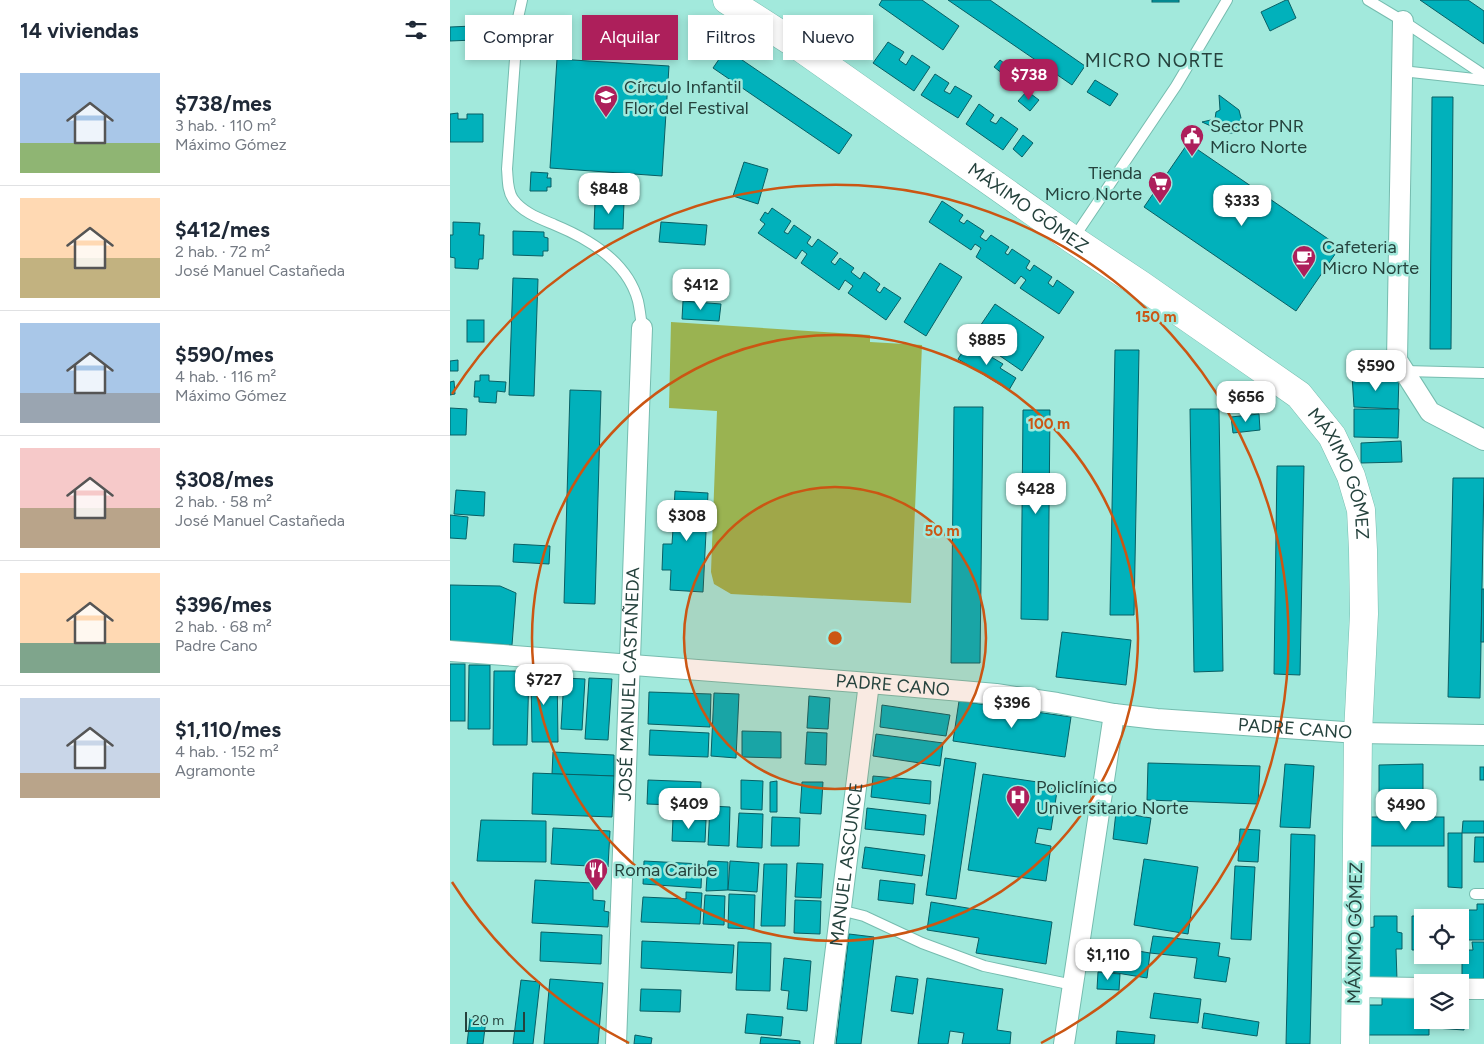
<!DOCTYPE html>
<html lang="es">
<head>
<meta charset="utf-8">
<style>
  body { margin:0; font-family:Figtree,sans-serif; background:#f2f2f3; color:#1f2937; height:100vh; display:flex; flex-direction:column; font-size:19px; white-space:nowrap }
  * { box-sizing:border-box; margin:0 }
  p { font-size:16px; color:#747a83 }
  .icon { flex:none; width:28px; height:28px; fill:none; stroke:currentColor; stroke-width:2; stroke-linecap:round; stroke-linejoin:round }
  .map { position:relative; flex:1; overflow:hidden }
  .side { display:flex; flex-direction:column; background:#fff; width:450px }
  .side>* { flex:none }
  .guide { position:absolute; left:15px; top:15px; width:475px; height:45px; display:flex; gap:10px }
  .fabs { position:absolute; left:964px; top:909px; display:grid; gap:10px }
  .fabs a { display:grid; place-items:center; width:55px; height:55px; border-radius:0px; background:#fff; box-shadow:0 2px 8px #0003; font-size:25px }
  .scale { position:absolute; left:15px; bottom:12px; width:60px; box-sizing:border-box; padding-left:5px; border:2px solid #25423d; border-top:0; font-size:14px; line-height:18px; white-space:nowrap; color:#25423d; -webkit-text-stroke:4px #a2e9dc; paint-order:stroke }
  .price { position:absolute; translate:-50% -42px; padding:0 11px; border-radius:10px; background:#fff; color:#222; font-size:16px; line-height:32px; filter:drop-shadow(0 1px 2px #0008) }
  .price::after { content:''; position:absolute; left:50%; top:30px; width:15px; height:11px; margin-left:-8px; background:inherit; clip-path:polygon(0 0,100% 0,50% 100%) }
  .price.current { background:#ad1f5b; color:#fff }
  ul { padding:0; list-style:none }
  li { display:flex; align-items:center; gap:15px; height:125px; padding:0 20px }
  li+li { border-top:1px solid #e0e1e3 }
  li span { display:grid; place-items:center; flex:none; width:140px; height:100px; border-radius:0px; color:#555 }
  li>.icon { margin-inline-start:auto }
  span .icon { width:60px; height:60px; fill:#fffc; stroke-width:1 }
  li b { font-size:21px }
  h2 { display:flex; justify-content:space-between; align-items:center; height:60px; padding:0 20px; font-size:21px }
  .chip { padding:0 18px; border-radius:0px; background:#fff; box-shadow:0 2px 8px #0003; font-size:18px; line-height:45px }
  .chip.current { background:#ad1f5b; color:#fff }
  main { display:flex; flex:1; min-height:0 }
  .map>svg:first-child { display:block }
  .green { fill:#9ab351 }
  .building { fill:#01b1bb; stroke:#095f64 }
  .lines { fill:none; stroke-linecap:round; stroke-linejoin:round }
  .service-casing { stroke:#76bcaf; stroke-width:12 }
  .minor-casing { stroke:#76bcaf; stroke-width:22 }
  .primary-casing { stroke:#76bcaf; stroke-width:29 }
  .service { stroke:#fff; stroke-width:10 }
  .minor { stroke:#fff; stroke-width:20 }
  .primary { stroke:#fff; stroke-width:28 }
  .ring { fill:none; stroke:#cb5613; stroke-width:2.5 }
  .labels { text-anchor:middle; stroke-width:5; stroke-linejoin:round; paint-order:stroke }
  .poi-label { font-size:18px; fill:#25423d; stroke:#a2e9dc; text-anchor:start }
  .street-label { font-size:18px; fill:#25423d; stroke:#a2e9dc }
  .neighbourhood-label { font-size:19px; letter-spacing:1px; fill:#25423d; stroke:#a2e9dc }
  .centre { fill:#cb5613; stroke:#a2e9dc; stroke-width:2.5 }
  .ring-label { font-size:15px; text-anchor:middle; font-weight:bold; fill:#cb5613; stroke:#a2e9dc; stroke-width:5; stroke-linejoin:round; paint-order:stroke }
</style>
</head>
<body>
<main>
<section class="side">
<h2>14 viviendas<svg class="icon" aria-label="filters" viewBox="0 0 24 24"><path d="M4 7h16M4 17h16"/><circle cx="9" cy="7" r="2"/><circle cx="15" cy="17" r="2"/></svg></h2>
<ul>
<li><span style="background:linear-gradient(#a9c7e8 70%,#8fb573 0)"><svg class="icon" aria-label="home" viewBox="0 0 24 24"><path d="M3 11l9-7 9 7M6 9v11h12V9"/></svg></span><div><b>$738/mes</b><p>3 hab. · 110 m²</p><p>Máximo Gómez</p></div></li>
<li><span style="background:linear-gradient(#ffd9b3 60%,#c2b280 0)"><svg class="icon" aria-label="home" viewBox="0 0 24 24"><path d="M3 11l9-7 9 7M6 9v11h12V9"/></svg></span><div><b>$412/mes</b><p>2 hab. · 72 m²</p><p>José Manuel Castañeda</p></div></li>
<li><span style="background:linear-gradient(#a9c7e8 70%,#9aa5b1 0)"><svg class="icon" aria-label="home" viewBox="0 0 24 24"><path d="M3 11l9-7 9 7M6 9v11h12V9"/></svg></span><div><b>$590/mes</b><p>4 hab. · 116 m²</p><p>Máximo Gómez</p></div></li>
<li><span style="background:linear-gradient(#f6c9c9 60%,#b9a48a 0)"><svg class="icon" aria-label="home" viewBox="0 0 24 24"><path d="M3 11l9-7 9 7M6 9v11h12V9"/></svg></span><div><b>$308/mes</b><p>2 hab. · 58 m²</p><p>José Manuel Castañeda</p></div></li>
<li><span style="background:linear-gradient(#ffd9b3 70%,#7fa58c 0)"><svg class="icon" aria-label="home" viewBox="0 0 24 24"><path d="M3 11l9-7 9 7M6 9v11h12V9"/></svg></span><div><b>$396/mes</b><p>2 hab. · 68 m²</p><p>Padre Cano</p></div></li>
<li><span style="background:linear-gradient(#c9d6e8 75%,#b9a48a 0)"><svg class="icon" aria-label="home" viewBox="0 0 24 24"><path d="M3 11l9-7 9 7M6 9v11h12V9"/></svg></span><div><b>$1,110/mes</b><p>4 hab. · 152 m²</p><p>Agramonte</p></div></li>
</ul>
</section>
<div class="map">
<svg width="1034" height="1044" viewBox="0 0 1034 1044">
  <rect width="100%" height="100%" fill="#a2e9dc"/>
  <!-- green -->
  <path class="green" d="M221,322L420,335V342L472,345L461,603L281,594L264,584L261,572L267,411L219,408Z"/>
  <!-- building -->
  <g class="building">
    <path d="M432,0H472L509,26L493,50L429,5Z"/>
    <path d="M498,0H540L635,66L622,85Z"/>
    <rect x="702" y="0" width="27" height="2"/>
    <path d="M836,0H838L846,18L820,31L811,12Z"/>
    <path d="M970,0H1018L1034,11V44Z"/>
    <path d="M355,19L373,30L366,42L348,32Z"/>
    <path d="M23,26L24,40L0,41V27Z"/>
    <path d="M385,35L394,41L385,53L376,47Z"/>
    <path d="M438,42L454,52L449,60L456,65L462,55L480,67L464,91L423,63Z"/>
    <path d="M276,49L402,135L389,154L263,68Z"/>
    <path d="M107,59L219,66L212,176L100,168Z"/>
    <path d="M550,60L559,67L553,74L544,67Z"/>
    <path d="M485,74L499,83L494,91L500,94L505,86L522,96L508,118L471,95Z"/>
    <path d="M645,80L668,94L660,106L637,92Z"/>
    <path d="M577,91L589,100L580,111L568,101Z"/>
    <path d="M769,95L789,110L792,122L783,133H776L752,122L765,119L766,112L770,110Z"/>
    <path d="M982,97H1003L1001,349H980Z"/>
    <path d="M529,104L544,115L540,121L546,124L551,117L568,129L553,150L516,124Z"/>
    <path d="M8,113V119H17V114H33V142H0V114Z"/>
    <path d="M573,135L583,143L572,157L563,149Z"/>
    <path d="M738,143L890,247L846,311L694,207Z"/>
    <path d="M294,162L318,169L308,204L283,196Z"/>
    <path d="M81,172L98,173L97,178H101V187H97V191H80Z"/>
    <path d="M145,201L174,202L173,229H144Z"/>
    <path d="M492,201L513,215L509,221L514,224L517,220L534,231L530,237L536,241L541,235L559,247L555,253L558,255L562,249L580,261L576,268L580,271L584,265L602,277L598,283L603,287L607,280L624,292L609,314L570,288L576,280L571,276L565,284L526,257L531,248L525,244L521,250L479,222Z"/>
    <path d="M322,208L341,221L334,232L338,234L344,225L361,237L357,243L362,247L368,239L388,253L381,262L385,265L390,258L404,268L401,272L410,279L414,272L430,284L426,290L430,293L434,287L451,298L436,320L398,293L403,286L395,280L389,290L351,263L357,254L352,250L346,259L308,233L315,224L310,220L315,212L318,214Z"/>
    <path d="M3,222L30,223L29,235H34L33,259H29L28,269L5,268V258L0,257V235H3Z"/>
    <path d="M211,222L257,225L255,245L209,242Z"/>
    <path d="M63,231L94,232V237L98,238V251H93V256L63,255Z"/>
    <path d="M490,263L512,277L476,336L454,322Z"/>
    <path d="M63,278L88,279L84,396L59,395Z"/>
    <path d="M233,301L271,304L269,321L232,319Z"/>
    <path d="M545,304L594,337L572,371L537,347L542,339L528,329Z"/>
    <rect x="17" y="320" width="17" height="22"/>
    <path d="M518,343L553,364L550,368L566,378L559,390L508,359Z"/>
    <path d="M665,350H689L684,615H660Z"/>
    <path d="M8,360V371H0V361Z"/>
    <path d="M30,375H39V381L56,382L55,392L47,391L46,403L29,402V397H24L25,381H30Z"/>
    <path d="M902,375L949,376L948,409L904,407Z"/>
    <path d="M4,381L5,394L0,395V382Z"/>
    <path d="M120,390L151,391L145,604L114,603Z"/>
    <path d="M504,407H533L530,663H501Z"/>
    <path d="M0,408L17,409L16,435H0Z"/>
    <path d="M740,409H769L773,671L744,672Z"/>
    <path d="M904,409H949L948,438L904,437Z"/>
    <path d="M573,410H600L598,620L571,619Z"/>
    <path d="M809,414L810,430L783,433L781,417Z"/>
    <path d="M951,441L952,462L911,463V443Z"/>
    <path d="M827,466H854L850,675L824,674Z"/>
    <path d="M1003,478H1034L1030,698L998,697Z"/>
    <path d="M6,490L35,492L34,516L4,514Z"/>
    <path d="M225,491L258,493L253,592L220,590L221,570H212L213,544H222L223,529H215L216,510H224Z"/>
    <path d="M0,515L18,517L16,539L0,538Z"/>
    <path d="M64,544L100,546L99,564L63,562Z"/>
    <path d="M0,585L50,586L66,593L62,645L0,641Z"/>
    <path d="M1032,589H1034V642H1031Z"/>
    <path d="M612,632L681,640L676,685L606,677Z"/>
    <rect x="0" y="664" width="15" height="57"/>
    <path d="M19,665H40V729H18Z"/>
    <path d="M81,669H107L108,742H82Z"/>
    <path d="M44,671H79L77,745H43Z"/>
    <path d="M114,678L135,679L132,730L111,729Z"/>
    <path d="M139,678L162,679L158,740L135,739Z"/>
    <path d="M199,692L261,694L260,727L198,724Z"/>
    <path d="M264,693L289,694L286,758L261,756Z"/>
    <path d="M359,696L380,698L378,729L357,728Z"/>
    <path d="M509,701L621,717L615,757L503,741Z"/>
    <path d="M432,705L500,715L496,736L430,727Z"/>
    <path d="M200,730L259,733L258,757L199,755Z"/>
    <path d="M292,731L331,732V758L292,757Z"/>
    <path d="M357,732L377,733L376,765L355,764Z"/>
    <path d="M426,734L493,743L490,766L423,756Z"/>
    <path d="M103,752L164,755V776L102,774Z"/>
    <path d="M495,758L526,763L506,899L476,895Z"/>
    <path d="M698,763L810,766L808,804L697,800Z"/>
    <path d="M835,764L864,766L860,828L830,827Z"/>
    <path d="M973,764V793H929V765Z"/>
    <rect x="1030" y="767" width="4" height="13"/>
    <path d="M83,773L164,776L162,817L82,814Z"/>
    <path d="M533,774L608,785L601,830L588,828L585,843L601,846L596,881L518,870Z"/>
    <path d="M423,776L481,781L480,804L421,797Z"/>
    <path d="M198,780L251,782L250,806L197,804Z"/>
    <path d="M291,780L313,781L312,810L291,809Z"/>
    <path d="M327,781V812H320V782Z"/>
    <path d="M352,782H373L371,814L350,813Z"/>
    <path d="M260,806L280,807L279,846L258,845Z"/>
    <path d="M417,808L476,815L474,835L415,829Z"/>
    <path d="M666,812L701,818L697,844L663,839Z"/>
    <path d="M289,813L313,814L312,848L287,847Z"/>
    <path d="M322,817L350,818L349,846H321Z"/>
    <rect x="918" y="817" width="76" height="29"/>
    <path d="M223,818L256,820L255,842L222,841Z"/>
    <path d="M31,820L96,821V862L27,861Z"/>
    <path d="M1013,821H1034V833H1012Z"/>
    <path d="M103,828L160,831L158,867L101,864Z"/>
    <path d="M790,829L810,830L808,862L788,861Z"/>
    <path d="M998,833H1012V888L998,887Z"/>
    <path d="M841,834L865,835L860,1044H836Z"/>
    <path d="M1025,837H1034V862H1024Z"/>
    <path d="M415,847L475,855L472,876L412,868Z"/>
    <path d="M694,859L748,867L738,934L684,925Z"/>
    <path d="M194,861L252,864L251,888L193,884Z"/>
    <path d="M258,861L278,862V890L256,891Z"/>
    <path d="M280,861L309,863L307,892L278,890Z"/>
    <path d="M347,863L373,864L371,898L345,897Z"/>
    <path d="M314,864H337L335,926H311Z"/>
    <path d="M785,866L805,867L801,940L781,939Z"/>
    <path d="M85,880L143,883V900L155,901L154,911L159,912L158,927L82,923Z"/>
    <path d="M430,880L465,884L463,904L428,900Z"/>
    <path d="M236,892L252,893L250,924L191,922L193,897L236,899Z"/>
    <path d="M279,894L305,895L304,929L278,928Z"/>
    <path d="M255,895L275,896L274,925L253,924Z"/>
    <path d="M345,900L371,901L370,934L344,933Z"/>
    <path d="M481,902L602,922L596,964L526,953L529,938L477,930Z"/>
    <path d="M1027,904H1034V940H1012V910H1027Z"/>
    <path d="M924,916H947V932L952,933V949H946L947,980H916V928L924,927Z"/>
    <path d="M962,916H985V918H972V950H962Z"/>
    <path d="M91,932L152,935L151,964L90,961Z"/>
    <path d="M399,934L424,937L411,1044H386Z"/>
    <path d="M703,936L770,943L768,956L780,958L776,982L744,978L747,958L700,953Z"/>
    <path d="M192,941L284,945L282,973L191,968Z"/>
    <path d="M288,942L321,943L320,991L286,990Z"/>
    <path d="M1022,942H1034V979H1012V950H1023Z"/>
    <path d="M653,945L700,953L697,978L649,970Z"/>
    <path d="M334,958L361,961L357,1011L337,1009L339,991L331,990Z"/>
    <path d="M648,972L670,974L669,990L647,989Z"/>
    <path d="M446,976L468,979L463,1014L441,1011Z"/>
    <path d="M477,978L553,989L547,1030L561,1032L560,1044H512L514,1033L500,1031L498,1044H468Z"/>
    <path d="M100,979L153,983L148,1044H94Z"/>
    <path d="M71,980L90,982L83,1044H63Z"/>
    <path d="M191,989L231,990L230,1012L190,1011Z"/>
    <path d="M704,993L751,999L748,1023L700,1018Z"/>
    <path d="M932,994H968V1006H972V1020H979V1035H915V1005H932Z"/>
    <path d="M1010,1002H1016L1014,1030L985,1028V1020H1010Z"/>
    <path d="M754,1013L809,1022L807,1036L752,1028Z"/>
    <path d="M297,1014L333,1017L331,1036L295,1033Z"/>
    <path d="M20,1018L36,1020L33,1044H17Z"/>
    <path d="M667,1031L705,1035L704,1044H666Z"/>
    <path d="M185,1035L202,1038L201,1044H184Z"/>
    <path d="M311,1037L350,1041V1044H310Z"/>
  </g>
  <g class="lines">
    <!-- service casing -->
    <g class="service-casing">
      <g id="service">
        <path d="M72,0L68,18L57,169C58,179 57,190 63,199C73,213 91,219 105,225C139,239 178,263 188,301C190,310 191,319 192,328"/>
        <path d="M918,0L953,21L1034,75"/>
        <path d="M952,71L1034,80"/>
        <path d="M623,239L726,86L777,0"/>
        <path d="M955,371L1034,373"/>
        <path d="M1025,894H1034"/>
        <path d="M390,910L414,916L472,943L534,966L623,985"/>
      </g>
    </g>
    <!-- minor casing -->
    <g class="minor-casing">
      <g id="minor">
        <path d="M953,21L947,360L980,412L1034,440"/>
        <path id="s1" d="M0,651L419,683L546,694L607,703L664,714L707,719L908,733L1034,735"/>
        <path d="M905,987L972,988"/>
        <path d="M1010,989H1034"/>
        <path id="s2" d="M166,1044L192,328"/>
        <path id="s3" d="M374,1044L419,683"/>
        <path d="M614,1044L664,714"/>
      </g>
    </g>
    <!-- primary casing -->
    <g class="primary-casing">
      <g id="primary">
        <path id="s4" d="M277,0L344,43L622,239L691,285L849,395L882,436L901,476L911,510L913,550L914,614L908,733L905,1044"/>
      </g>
    </g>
    <!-- service -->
    <use href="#service" class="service"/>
    <!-- minor -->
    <use href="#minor" class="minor"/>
    <!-- primary -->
    <use href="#primary" class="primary"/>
  </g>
  <!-- distance rings -->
  <circle cx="385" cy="638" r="151" fill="#cb5613" fill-opacity=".12"/>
  <g class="ring">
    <circle cx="385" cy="638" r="151"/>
    <circle cx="385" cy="638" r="303"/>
    <path d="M179 1043A454 454 0 0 1 2 882M2 394A454 454 0 1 1 591 1043"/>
  </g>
  <!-- icons -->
  <defs>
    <g id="school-pin" transform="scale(1.25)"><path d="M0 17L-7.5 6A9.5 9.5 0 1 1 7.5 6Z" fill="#ad1f5b" stroke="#a2e9dc"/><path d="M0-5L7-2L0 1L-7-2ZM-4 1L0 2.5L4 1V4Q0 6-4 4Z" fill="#fff"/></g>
    <g id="civic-pin" transform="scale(1.25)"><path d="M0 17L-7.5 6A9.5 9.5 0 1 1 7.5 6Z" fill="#ad1f5b" stroke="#a2e9dc"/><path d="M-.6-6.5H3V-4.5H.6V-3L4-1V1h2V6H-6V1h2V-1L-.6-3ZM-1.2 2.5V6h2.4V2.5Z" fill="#fff"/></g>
    <g id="supermarket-pin" transform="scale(1.25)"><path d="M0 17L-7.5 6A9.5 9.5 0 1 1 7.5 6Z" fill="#ad1f5b" stroke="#a2e9dc"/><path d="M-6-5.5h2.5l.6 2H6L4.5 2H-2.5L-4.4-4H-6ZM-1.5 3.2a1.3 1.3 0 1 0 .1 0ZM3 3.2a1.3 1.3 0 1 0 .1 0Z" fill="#fff"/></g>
    <g id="cafe-pin" transform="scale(1.25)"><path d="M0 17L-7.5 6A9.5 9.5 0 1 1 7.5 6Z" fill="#ad1f5b" stroke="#a2e9dc"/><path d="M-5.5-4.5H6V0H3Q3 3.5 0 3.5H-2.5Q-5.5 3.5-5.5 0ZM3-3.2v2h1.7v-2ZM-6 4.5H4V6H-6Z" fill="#fff"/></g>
    <g id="hospital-pin" transform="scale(1.25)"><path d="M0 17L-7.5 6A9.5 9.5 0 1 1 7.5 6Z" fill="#ad1f5b" stroke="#a2e9dc"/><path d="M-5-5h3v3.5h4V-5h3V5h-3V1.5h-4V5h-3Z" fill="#fff"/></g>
    <g id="restaurant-pin" transform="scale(1.25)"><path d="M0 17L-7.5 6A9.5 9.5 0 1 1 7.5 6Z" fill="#ad1f5b" stroke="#a2e9dc"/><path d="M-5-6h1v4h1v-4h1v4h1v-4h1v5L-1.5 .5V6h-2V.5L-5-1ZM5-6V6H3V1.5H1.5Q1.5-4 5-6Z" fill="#fff"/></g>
  </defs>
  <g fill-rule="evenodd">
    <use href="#school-pin" x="156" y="97"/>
    <use href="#civic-pin" x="742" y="136"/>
    <use href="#supermarket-pin" x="710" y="183"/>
    <use href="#cafe-pin" x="854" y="257"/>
    <use href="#hospital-pin" x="568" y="797"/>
    <use href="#restaurant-pin" x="146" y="870"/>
  </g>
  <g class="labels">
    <!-- poi labels -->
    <g class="poi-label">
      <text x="174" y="93">Círculo Infantil<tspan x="174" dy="21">Flor del Festival</tspan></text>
      <text x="760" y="132">Sector PNR<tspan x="760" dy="21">Micro Norte</tspan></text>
      <text x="692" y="179" text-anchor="end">Tienda<tspan x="692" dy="21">Micro Norte</tspan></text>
      <text x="872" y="253">Cafeteria<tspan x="872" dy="21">Micro Norte</tspan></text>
      <text x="586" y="793">Policlínico<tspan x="586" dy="21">Universitario Norte</tspan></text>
      <text x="164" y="876">Roma Caribe</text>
    </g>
    <!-- street labels -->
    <g class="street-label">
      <text dy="6" stroke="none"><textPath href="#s4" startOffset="366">MÁXIMO GÓMEZ</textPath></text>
      <text dy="6" stroke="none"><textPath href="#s4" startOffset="786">MÁXIMO GÓMEZ</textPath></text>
      <text dy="6" stroke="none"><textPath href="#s2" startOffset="360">JOSÉ MANUEL CASTAÑEDA</textPath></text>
      <text dy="6" stroke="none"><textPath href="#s1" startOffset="444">PADRE CANO</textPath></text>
      <text dy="6" stroke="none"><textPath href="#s1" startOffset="849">PADRE CANO</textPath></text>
      <text dy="6" stroke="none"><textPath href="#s3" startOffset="181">MANUEL ASCUNCE</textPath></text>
      <text transform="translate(905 933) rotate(-89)" y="6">MÁXIMO GÓMEZ</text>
    </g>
    <!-- neighbourhood labels -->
    <g class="neighbourhood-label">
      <text x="705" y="67">MICRO NORTE</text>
    </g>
  </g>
  <circle cx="385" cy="638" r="8" class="centre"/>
  <g class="ring-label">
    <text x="706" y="322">150 m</text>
    <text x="599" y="429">100 m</text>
    <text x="492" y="536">50 m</text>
  </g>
</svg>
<div class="fabs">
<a><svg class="icon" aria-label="locate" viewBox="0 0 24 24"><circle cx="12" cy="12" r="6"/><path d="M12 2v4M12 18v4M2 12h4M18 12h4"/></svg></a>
<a><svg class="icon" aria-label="layers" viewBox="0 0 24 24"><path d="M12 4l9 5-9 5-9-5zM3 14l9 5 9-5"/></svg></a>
</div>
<div class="scale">20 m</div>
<b class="price current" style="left:579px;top:101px">$738</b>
<b class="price" style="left:159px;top:215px">$848</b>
<b class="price" style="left:792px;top:227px">$333</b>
<b class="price" style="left:251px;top:311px">$412</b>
<b class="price" style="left:537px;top:366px">$885</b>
<b class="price" style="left:926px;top:392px">$590</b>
<b class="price" style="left:796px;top:423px">$656</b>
<b class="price" style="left:586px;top:515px">$428</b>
<b class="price" style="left:237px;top:542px">$308</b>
<b class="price" style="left:94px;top:706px">$727</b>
<b class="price" style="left:562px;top:729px">$396</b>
<b class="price" style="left:239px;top:830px">$409</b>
<b class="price" style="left:956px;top:831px">$490</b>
<b class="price" style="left:658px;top:981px">$1,110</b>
<div class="guide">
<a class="chip">Comprar</a>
<a class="chip current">Alquilar</a>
<a class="chip">Filtros</a>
<a class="chip">Nuevo</a>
</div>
</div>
</main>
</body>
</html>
